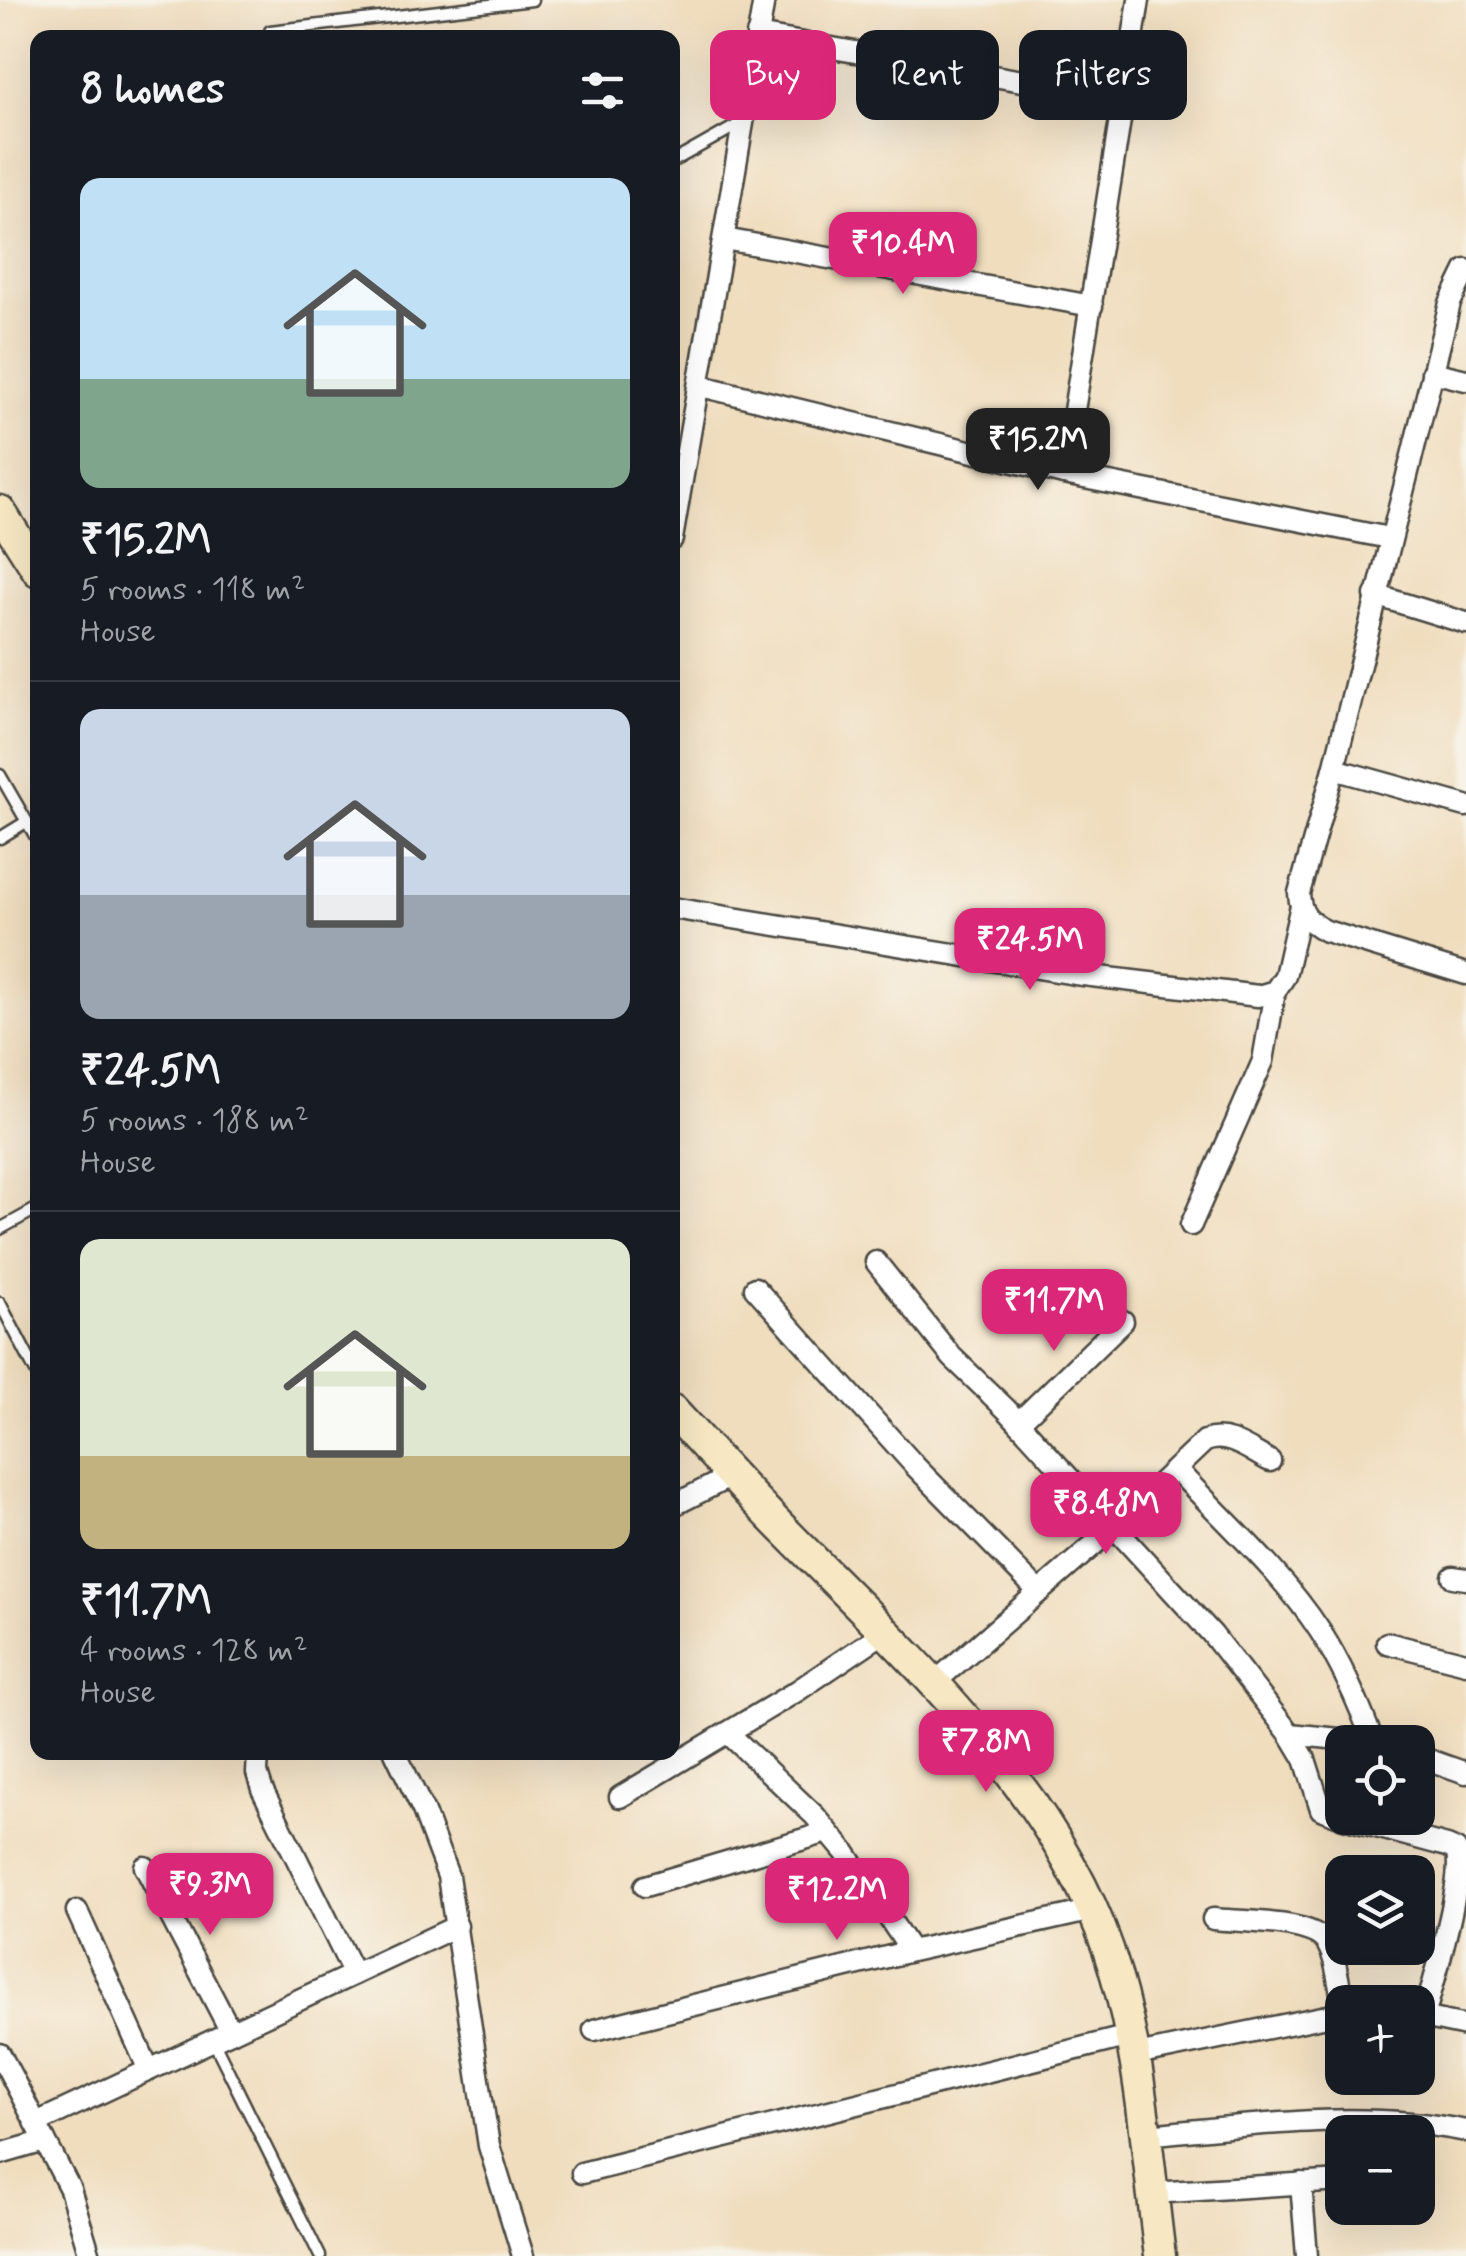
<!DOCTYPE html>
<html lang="en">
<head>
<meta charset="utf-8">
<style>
  body { margin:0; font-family:Mynerve,sans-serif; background:#242831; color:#f1f3f6; height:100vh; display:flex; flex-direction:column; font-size:38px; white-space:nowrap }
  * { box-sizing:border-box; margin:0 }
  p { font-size:32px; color:#9ea1a6 }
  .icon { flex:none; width:55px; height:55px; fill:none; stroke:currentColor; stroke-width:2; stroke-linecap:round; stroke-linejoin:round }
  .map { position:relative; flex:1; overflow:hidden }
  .side { position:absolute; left:30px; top:30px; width:650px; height:1730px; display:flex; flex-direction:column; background:#171b24; border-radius:20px; box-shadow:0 10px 40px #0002 }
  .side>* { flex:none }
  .banner { position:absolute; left:710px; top:30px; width:605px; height:90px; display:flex; gap:20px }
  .controls { position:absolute; left:1325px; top:1725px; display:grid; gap:20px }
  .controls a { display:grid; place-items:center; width:110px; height:110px; border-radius:20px; background:#171b24; box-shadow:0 10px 40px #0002; font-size:50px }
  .price { position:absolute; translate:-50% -85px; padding:0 22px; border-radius:20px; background:#db2777; color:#fff; font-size:32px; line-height:65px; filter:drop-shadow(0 2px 5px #0008) }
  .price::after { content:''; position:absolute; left:50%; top:60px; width:30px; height:22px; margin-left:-15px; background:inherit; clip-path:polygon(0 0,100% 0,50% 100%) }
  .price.current { background:#222; color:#fff }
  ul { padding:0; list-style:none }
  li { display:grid; align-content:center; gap:20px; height:530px; padding:0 50px }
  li+li { border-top:2px solid #363941 }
  li span { display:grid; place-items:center; height:310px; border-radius:20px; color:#555 }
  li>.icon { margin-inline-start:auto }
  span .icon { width:180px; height:180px; fill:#fffc; stroke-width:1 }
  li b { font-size:42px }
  h2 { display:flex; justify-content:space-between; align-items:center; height:120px; padding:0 50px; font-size:42px }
  .tag { padding:0 35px; border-radius:20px; background:#171b24; box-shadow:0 10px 40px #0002; font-size:35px; line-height:90px }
  .tag.current { background:#db2777; color:#fff }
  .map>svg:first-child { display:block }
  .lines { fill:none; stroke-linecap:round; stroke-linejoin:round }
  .lane-casing { stroke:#494641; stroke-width:15 }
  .street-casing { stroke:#494641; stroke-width:25 }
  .secondary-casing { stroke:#494641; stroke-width:35 }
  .lane { stroke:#fff; stroke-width:10 }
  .street { stroke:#fff; stroke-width:20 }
  .secondary { stroke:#f7e8c3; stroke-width:30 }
</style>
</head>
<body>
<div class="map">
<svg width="1466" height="2256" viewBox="0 0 1466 2256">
  <rect width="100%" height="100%" fill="#f7f3e8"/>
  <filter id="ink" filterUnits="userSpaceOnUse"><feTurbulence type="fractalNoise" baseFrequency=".01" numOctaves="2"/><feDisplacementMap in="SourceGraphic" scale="20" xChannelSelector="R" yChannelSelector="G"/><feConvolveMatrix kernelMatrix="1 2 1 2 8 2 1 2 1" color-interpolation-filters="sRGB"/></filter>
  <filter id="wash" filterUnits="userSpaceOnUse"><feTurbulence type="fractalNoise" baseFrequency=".0048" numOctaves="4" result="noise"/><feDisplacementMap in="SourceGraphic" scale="40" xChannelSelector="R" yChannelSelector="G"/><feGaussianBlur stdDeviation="2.25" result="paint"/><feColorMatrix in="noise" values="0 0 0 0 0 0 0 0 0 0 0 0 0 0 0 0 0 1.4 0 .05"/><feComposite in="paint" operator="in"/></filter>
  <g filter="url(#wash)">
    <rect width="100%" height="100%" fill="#f0ddbe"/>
  </g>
  <g filter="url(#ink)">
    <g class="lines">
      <!-- lane casing -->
      <g class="lane-casing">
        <g id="lane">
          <path d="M270,31L532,0"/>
          <path d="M672,162L741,123"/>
          <path d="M0,775L38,841"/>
          <path d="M0,838L26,822"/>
          <path d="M0,1229L38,1208"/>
          <path d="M0,1303L38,1376"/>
          <path d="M213,2040L320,2256"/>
        </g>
      </g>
      <!-- street casing -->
      <g class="street-casing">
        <g id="street">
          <path d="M757,35L1126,99"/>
          <path d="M724,239L1092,306"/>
          <path d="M1466,270L1450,303L1334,769L1299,893C1300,914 1308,922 1326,931L1466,974"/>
          <path d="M1432,372L1466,380"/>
          <path d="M701,386L1064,474L1389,538"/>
          <path d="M1064,474L1139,0"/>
          <path d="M672,539L764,0"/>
          <path d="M1375,595L1466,623"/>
          <path d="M1334,769L1466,806"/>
          <path d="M672,908L1075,974L1258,996L1275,991L1285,976L1300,910"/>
          <path d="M1191,1225L1263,1061L1275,991"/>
          <path d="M876,1262L952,1357L1007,1410L1212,1634L1290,1734L1305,1759L1321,1809L1342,1817"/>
          <path d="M755,1288L916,1467L1039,1592"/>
          <path d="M1019,1422L1123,1321"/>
          <path d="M1176,1469C1224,1521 1281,1571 1320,1631C1342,1665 1359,1704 1373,1742"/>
          <path d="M672,1506L733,1475"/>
          <path d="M1453,1577L1466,1579"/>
          <path d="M1387,1643L1466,1663"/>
          <path d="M934,1683L1113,1528L1205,1441C1228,1432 1249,1450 1270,1461"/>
          <path d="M728,1733L815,1816L845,1852L911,1951"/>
          <path d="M1290,1734L1369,1742"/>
          <path d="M258,1752L257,1773L262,1789L354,1974"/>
          <path d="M395,1752L423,1810L448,1876L489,2146L523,2256"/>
          <path d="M1418,1756L1466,1773"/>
          <path d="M620,1797L797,1691L886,1631"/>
          <path d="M1343,1818L1447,1846L1456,1850C1466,1878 1432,1984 1424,2018"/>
          <path d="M145,1867L231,2032"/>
          <path d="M645,1886L828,1832"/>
          <path d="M77,1911L149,2070"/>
          <path d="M1213,1919C1241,1922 1310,1920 1326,1942C1337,1958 1338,1984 1343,2002"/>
          <path d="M1418,2016L1466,2026"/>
          <path d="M594,2030L911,1951L1093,1910"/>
          <path d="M0,2054L70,2189L90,2256"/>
          <path d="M1132,2056L1342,2013"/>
          <path d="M36,2123L457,1926"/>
          <path d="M1144,2135C1250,2126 1360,2109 1466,2131"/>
          <path d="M0,2154L45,2141"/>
          <path d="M582,2173L1129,2036"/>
          <path d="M1301,2183L1307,2256"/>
          <path d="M1152,2193L1342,2181"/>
        </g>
      </g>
      <!-- secondary casing -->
      <g class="secondary-casing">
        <g id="secondary">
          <path d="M0,511L38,571"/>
          <path d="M672,1410C710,1451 747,1493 786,1532C906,1654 1051,1784 1108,1949C1141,2046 1147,2155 1160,2256"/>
        </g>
      </g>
      <!-- lane -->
      <use href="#lane" class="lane"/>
      <!-- street -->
      <use href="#street" class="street"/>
      <!-- secondary -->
      <use href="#secondary" class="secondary"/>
    </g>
  </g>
</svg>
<div class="controls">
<a><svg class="icon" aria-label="locate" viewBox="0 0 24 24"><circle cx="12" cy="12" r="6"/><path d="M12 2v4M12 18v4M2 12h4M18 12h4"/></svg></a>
<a><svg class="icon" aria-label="layers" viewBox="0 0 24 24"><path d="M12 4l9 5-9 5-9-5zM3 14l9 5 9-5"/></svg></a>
<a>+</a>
<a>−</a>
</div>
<b class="price" style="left:903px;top:297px">₹10.4M</b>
<b class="price current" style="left:1038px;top:493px">₹15.2M</b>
<b class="price" style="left:1030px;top:993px">₹24.5M</b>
<b class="price" style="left:1054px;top:1354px">₹11.7M</b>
<b class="price" style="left:1106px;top:1557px">₹8.48M</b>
<b class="price" style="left:986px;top:1795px">₹7.8M</b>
<b class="price" style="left:210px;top:1938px">₹9.3M</b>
<b class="price" style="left:837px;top:1943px">₹12.2M</b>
<div class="banner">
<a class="tag current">Buy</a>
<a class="tag">Rent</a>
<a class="tag">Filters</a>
</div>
<section class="side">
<h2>8 homes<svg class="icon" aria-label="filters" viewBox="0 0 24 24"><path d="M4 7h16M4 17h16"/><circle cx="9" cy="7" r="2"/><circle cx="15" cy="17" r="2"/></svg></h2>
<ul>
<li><span style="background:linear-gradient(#bfe0f5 65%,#7fa58c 0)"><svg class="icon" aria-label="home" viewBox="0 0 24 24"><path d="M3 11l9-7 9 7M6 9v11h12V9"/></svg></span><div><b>₹15.2M</b><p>5 rooms · 118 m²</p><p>House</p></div></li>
<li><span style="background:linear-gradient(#c9d6e8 60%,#9aa5b1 0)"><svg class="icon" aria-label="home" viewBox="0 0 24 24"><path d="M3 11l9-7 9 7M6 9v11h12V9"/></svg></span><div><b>₹24.5M</b><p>5 rooms · 188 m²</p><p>House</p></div></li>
<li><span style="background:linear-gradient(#dfe7d0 70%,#c2b280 0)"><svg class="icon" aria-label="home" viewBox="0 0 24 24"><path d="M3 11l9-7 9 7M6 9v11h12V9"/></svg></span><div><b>₹11.7M</b><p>4 rooms · 128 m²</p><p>House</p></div></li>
</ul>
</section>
</div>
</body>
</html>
